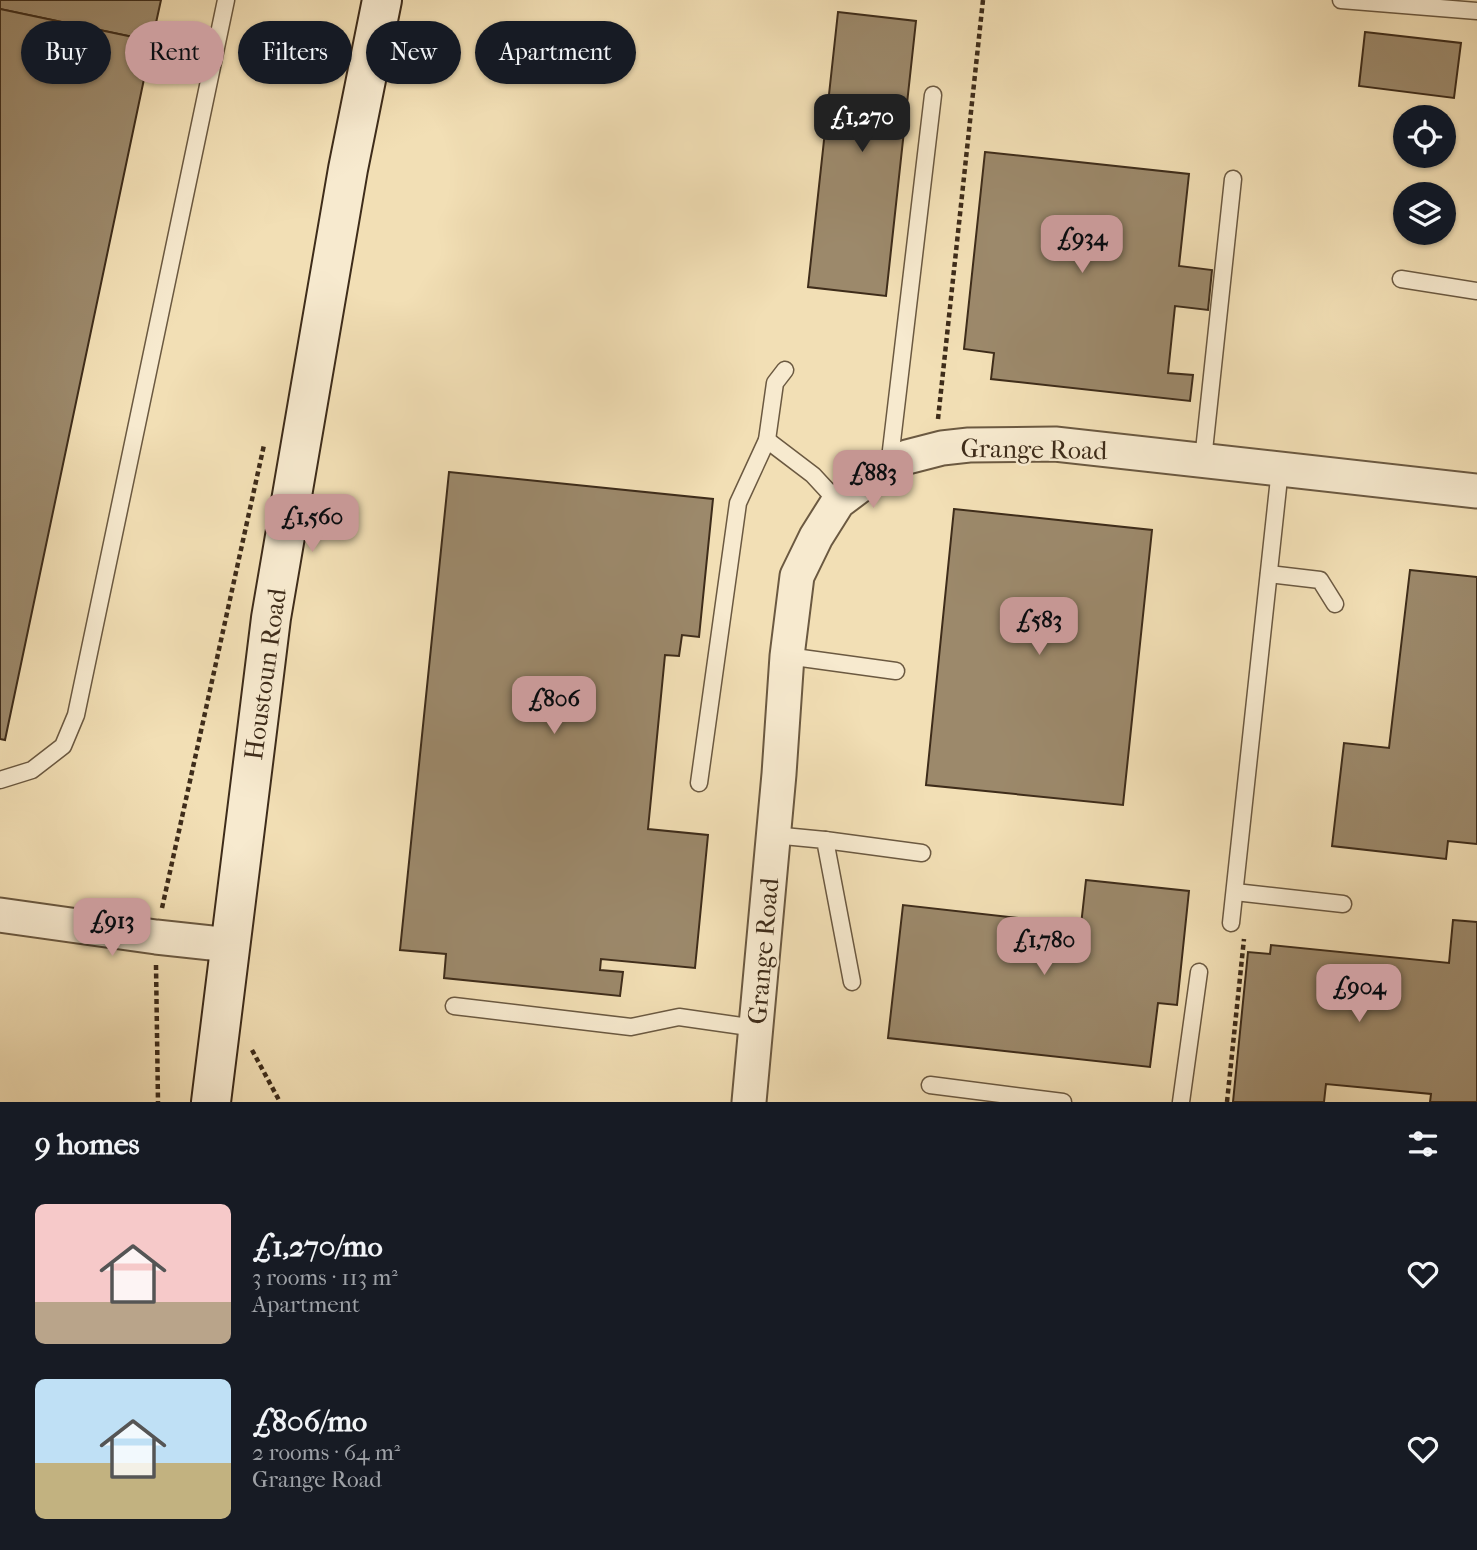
<!DOCTYPE html>
<html lang="en">
<head>
<meta charset="utf-8">
<style>
  body { margin:0; font-family:"IM FELL French Canon",serif; background:#20242c; color:#f1f3f6; height:100vh; display:flex; flex-direction:column; font-size:26px; white-space:nowrap }
  * { box-sizing:border-box; margin:0 }
  p { font-size:23px; color:#9ea1a6 }
  .icon { flex:none; width:38px; height:38px; fill:none; stroke:currentColor; stroke-width:2; stroke-linecap:round; stroke-linejoin:round }
  .map { position:relative; height:1102px; overflow:hidden }
  .sheet { display:flex; flex-direction:column; background:#171b24; flex:1 }
  .sheet>* { flex:none }
  .banner { position:absolute; left:21px; top:21px; width:700px; height:63px; display:flex; gap:14px }
  .controls { position:absolute; left:1393px; top:105px; display:grid; gap:14px }
  .controls a { display:grid; place-items:center; width:63px; height:63px; border-radius:50%; background:#171b24; box-shadow:0 2px 5px #0004; font-size:35px }
  .price { position:absolute; translate:-50% -60px; padding:0 16px; border-radius:14px; background:#c59692; color:#111; font-size:23px; line-height:46px; filter:drop-shadow(0 2px 4px #0008) }
  .price::after { content:''; position:absolute; left:50%; top:42px; width:21px; height:16px; margin-left:-10px; background:inherit; clip-path:polygon(0 0,100% 0,50% 100%) }
  .price.on { background:#222; color:#fff }
  ul { padding:0; list-style:none }
  li { display:flex; align-items:center; gap:21px; height:175px; padding:0 35px }
  li span { display:grid; place-items:center; flex:none; width:196px; height:140px; border-radius:10px; color:#555 }
  li>.icon { margin-inline-start:auto }
  span .icon { width:84px; height:84px; fill:#fffc; stroke-width:1 }
  li b { font-size:30px }
  h2 { display:flex; justify-content:space-between; align-items:center; height:84px; padding:0 35px; font-size:30px }
  .chip { padding:0 24px; border-radius:32px; background:#171b24; box-shadow:0 2px 5px #0004; font-size:24px; line-height:63px }
  .chip.on { background:#c59692; color:#111 }
  .map>svg:first-child { display:block }
  .building { fill:#9c896b; stroke:#3e2c1a; stroke-width:2 }
  .lines { fill:none; stroke-linecap:round; stroke-linejoin:round }
  .lane-casing { stroke:#6b5941; stroke-width:19 }
  .street-casing { stroke:#6b5941; stroke-width:37 }
  .secondary-casing { stroke:#3e2c1a; stroke-width:42 }
  .path { stroke:#3e2c1a; stroke-width:4.5; stroke-dasharray:5 3.5; stroke-linecap:butt }
  .lane { stroke:#f7eacf; stroke-width:16 }
  .street { stroke:#f7eacf; stroke-width:33 }
  .secondary { stroke:#f7eacf; stroke-width:38 }
  .labels { text-anchor:middle; stroke-width:5; stroke-linejoin:round; paint-order:stroke }
  .street-label { font-size:26px; fill:#3e2c1a; stroke:#f7eacf }
</style>
</head>
<body>
<div class="map">
<svg width="1477" height="1102" viewBox="0 0 1477 1102">
  <rect width="100%" height="100%" fill="#f2dfb5"/>
  <filter id="stains"><feTurbulence type="fractalNoise" baseFrequency=".00286" numOctaves="4"/><feColorMatrix values="0 0 0 0 .2 0 0 0 0 .09 0 0 0 0 .02 0 0 0 .5 -.17"/></filter>
  <radialGradient id="worn" r=".72"><stop offset=".6" stop-color="#630" stop-opacity="0"/><stop offset="1" stop-color="#630" stop-opacity=".3"/></radialGradient>
  <!-- building -->
  <g class="building">
    <path d="M0,0H161L152,41L0,9Z"/>
    <path d="M0,9L152,41L5,740L0,739Z"/>
    <path d="M838,12L916,21L886,296L808,287Z"/>
    <path d="M1365,32L1461,43L1454,98L1359,86Z"/>
    <path d="M985,152L1189,174L1179,266L1212,270L1208,310L1175,306L1168,373L1193,375L1190,401L991,379L994,353L964,349Z"/>
    <path d="M449,472L713,499L699,637L682,635L679,656L665,655L648,829L708,835L695,968L601,959L600,970L623,972L620,996L444,978L446,954L400,950Z"/>
    <path d="M954,509L1152,530L1123,805L926,785Z"/>
    <path d="M1410,570L1477,577V844L1448,841L1446,859L1332,846L1344,743L1389,748Z"/>
    <path d="M1086,880L1189,891L1177,1005L1158,1003L1150,1067L888,1038L903,905L1081,925Z"/>
    <path d="M1453,920L1477,922V1102H1430L1431,1094L1326,1084L1324,1102H1233L1248,952L1270,954L1271,945L1449,963Z"/>
  </g>
  <g class="lines">
    <!-- lane casing -->
    <g class="lane-casing">
      <g id="lane">
        <path d="M1341,0L1477,11"/>
        <path d="M1401,279L1477,291"/>
        <path d="M767,440L813,475L838,502"/>
        <path d="M1203,460L1233,179"/>
        <path d="M889,467L933,95"/>
        <path d="M1269,574L1320,580L1335,604"/>
        <path d="M787,656L896,671"/>
        <path d="M0,780L32,770L63,746L76,715L226,0"/>
        <path d="M699,783L738,503L767,440L775,383L785,370"/>
        <path d="M773,835L825,840L852,982"/>
        <path d="M825,840L922,853"/>
        <path d="M1235,892L1343,904"/>
        <path d="M1231,923L1280,469"/>
        <path d="M454,1006L631,1027L679,1017L756,1028"/>
        <path d="M930,1085L1063,1102"/>
        <path d="M1181,1102L1199,972"/>
      </g>
    </g>
    <!-- street casing -->
    <g class="street-casing">
      <g id="street">
        <path d="M0,915L156,937L230,945"/>
        <path d="M749,1102L779,774L787,656L797,576L816,537L838,502L870,478L907,457L942,448L969,445L1055,444L1477,491"/>
      </g>
    </g>
    <!-- secondary casing -->
    <g class="secondary-casing">
      <path id="secondary" d="M211,1102L271,618L348,169L382,0"/>
    </g>
    <!-- path -->
    <g class="path">
      <path d="M938,419L983,0"/>
      <path d="M162,908L264,445"/>
      <path d="M156,965L158,1102"/>
      <path d="M252,1050L280,1102"/>
      <path d="M1227,1102L1244,939"/>
    </g>
    <!-- lane -->
    <use href="#lane" class="lane"/>
    <!-- street -->
    <use href="#street" class="street"/>
    <!-- secondary -->
    <use href="#secondary" class="secondary"/>
  </g>
  <g class="labels">
    <!-- street labels -->
    <g class="street-label">
      <text transform="translate(1034 449) rotate(1)" y="9">Grange Road</text>
      <text transform="translate(265 674) rotate(-82)" y="9">Houstoun Road</text>
      <text transform="translate(763 951) rotate(-85)" y="9">Grange Road</text>
    </g>
  </g>
  <rect width="100%" height="100%" filter="url(#stains)"/>
  <rect width="100%" height="100%" fill="url(#worn)"/>
</svg>
<div class="controls">
<a><svg class="icon" aria-label="locate" viewBox="0 0 24 24"><circle cx="12" cy="12" r="6"/><path d="M12 2v4M12 18v4M2 12h4M18 12h4"/></svg></a>
<a><svg class="icon" aria-label="layers" viewBox="0 0 24 24"><path d="M12 4l9 5-9 5-9-5zM3 14l9 5 9-5"/></svg></a>
</div>
<b class="price on" style="left:862px;top:154px">£1,270</b>
<b class="price" style="left:1082px;top:275px">£934</b>
<b class="price" style="left:873px;top:510px">£883</b>
<b class="price" style="left:312px;top:554px">£1,560</b>
<b class="price" style="left:1039px;top:657px">£583</b>
<b class="price" style="left:554px;top:736px">£806</b>
<b class="price" style="left:112px;top:958px">£913</b>
<b class="price" style="left:1044px;top:977px">£1,780</b>
<b class="price" style="left:1359px;top:1024px">£904</b>
<div class="banner">
<a class="chip">Buy</a>
<a class="chip on">Rent</a>
<a class="chip">Filters</a>
<a class="chip">New</a>
<a class="chip">Apartment</a>
</div>
</div>
<section class="sheet">
<h2>9 homes<svg class="icon" aria-label="filters" viewBox="0 0 24 24"><path d="M4 7h16M4 17h16"/><circle cx="9" cy="7" r="2"/><circle cx="15" cy="17" r="2"/></svg></h2>
<ul>
<li><span style="background:linear-gradient(#f6c9c9 70%,#b9a48a 0)"><svg class="icon" aria-label="home" viewBox="0 0 24 24"><path d="M3 11l9-7 9 7M6 9v11h12V9"/></svg></span><div><b>£1,270/mo</b><p>3 rooms · 113 m²</p><p>Apartment</p></div><svg class="icon" aria-label="heart" viewBox="0 0 24 24"><path d="M12 20l-8-8c-3-5 5-10 8-4 3-6 11-1 8 4z"/></svg></li>
<li><span style="background:linear-gradient(#bfe0f5 60%,#c2b280 0)"><svg class="icon" aria-label="home" viewBox="0 0 24 24"><path d="M3 11l9-7 9 7M6 9v11h12V9"/></svg></span><div><b>£806/mo</b><p>2 rooms · 64 m²</p><p>Grange Road</p></div><svg class="icon" aria-label="heart" viewBox="0 0 24 24"><path d="M12 20l-8-8c-3-5 5-10 8-4 3-6 11-1 8 4z"/></svg></li>
</ul>
</section>
</body>
</html>
